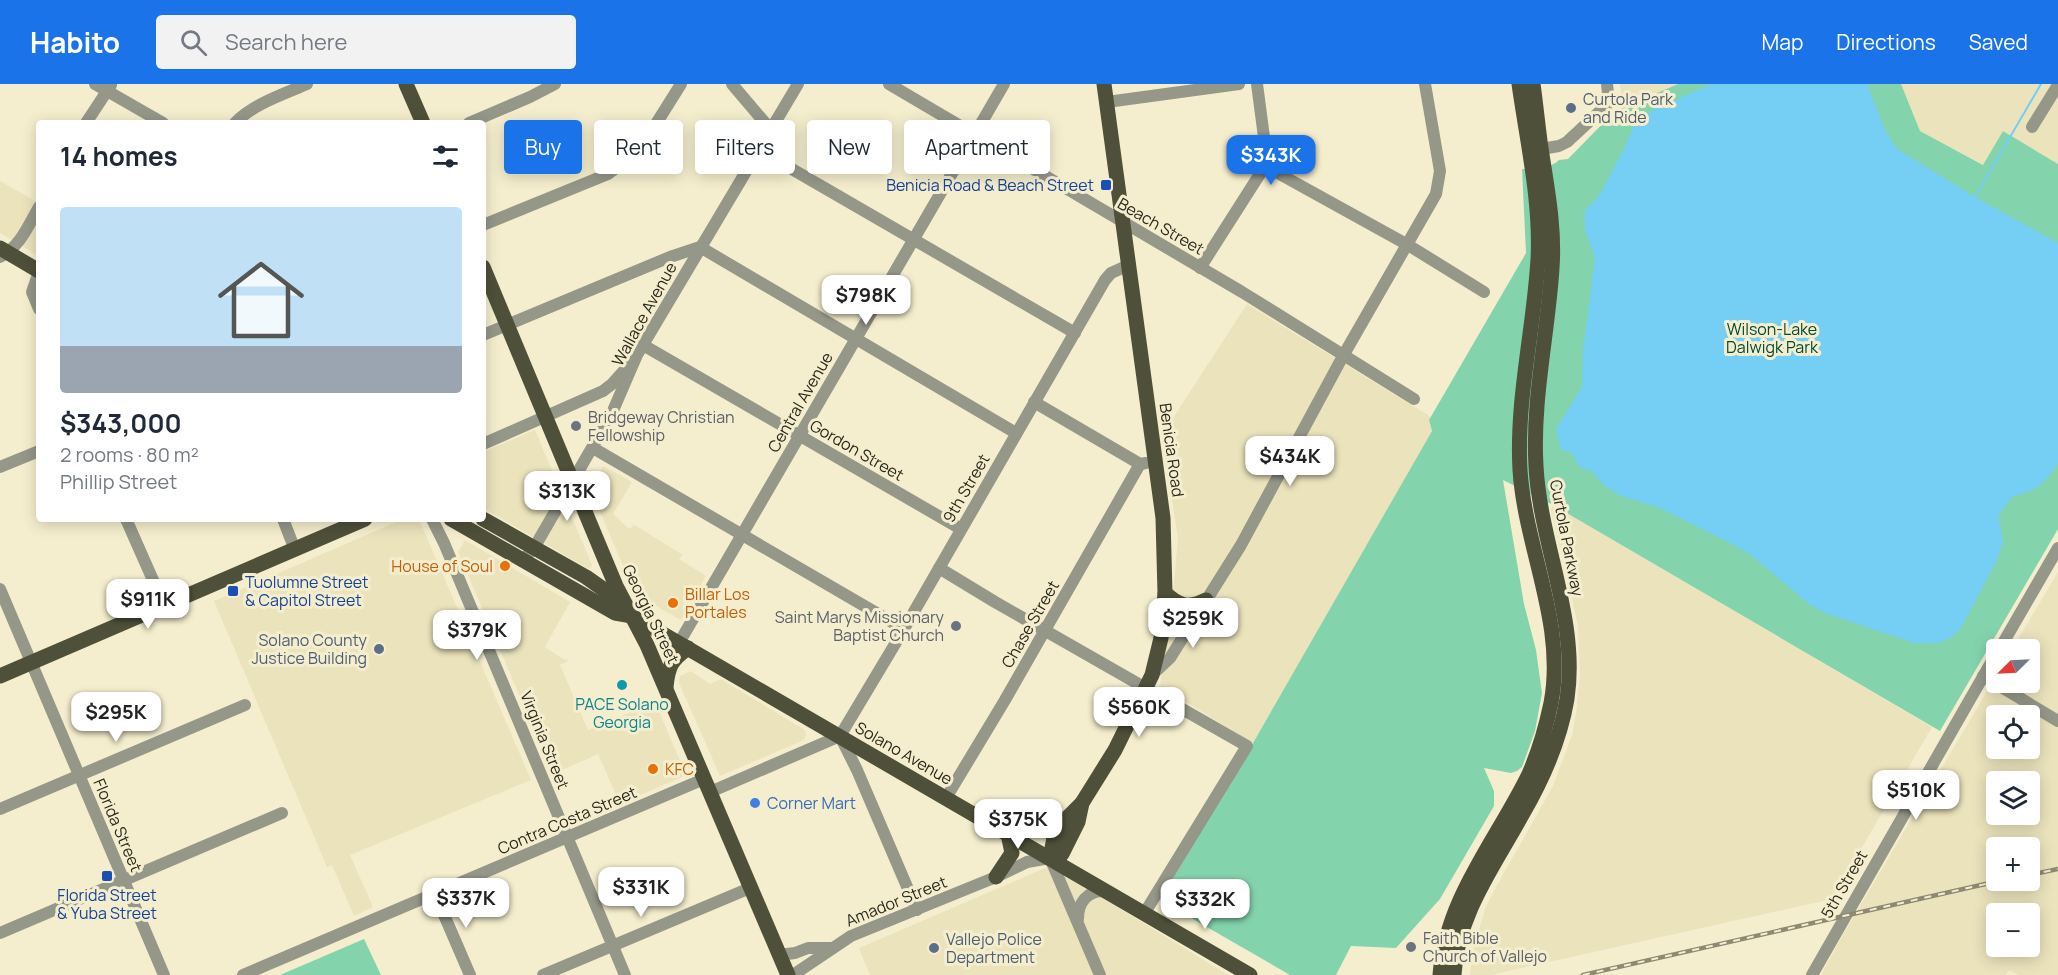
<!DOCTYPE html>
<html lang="en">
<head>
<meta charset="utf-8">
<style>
  body { margin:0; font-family:Manrope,sans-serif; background:#f2f2f3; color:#1f2937; height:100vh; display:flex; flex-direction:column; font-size:22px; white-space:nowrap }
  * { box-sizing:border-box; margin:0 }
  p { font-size:20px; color:#747a83 }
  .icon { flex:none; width:33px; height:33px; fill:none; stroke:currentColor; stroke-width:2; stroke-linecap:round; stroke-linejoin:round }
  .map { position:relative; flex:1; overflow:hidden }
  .details { position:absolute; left:36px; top:36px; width:450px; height:402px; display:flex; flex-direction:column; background:#fff; border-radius:6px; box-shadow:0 3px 15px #0003 }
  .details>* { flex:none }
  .banner { position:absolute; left:504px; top:36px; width:570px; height:54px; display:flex; gap:12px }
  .needle { width:39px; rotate:246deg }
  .tools { position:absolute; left:1986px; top:555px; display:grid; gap:12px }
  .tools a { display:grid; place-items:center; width:54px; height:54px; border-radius:6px; background:#fff; box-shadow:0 3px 15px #0003; font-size:30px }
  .price { position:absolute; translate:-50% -51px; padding:0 14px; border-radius:12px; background:#fff; color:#222; font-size:20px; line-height:39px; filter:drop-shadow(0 2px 3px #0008) }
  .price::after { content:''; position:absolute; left:50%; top:36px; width:18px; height:14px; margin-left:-9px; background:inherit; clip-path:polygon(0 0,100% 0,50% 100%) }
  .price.on { background:#1a73e8; color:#fff }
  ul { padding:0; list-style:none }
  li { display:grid; align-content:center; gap:12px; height:318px; padding:0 24px }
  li+li { border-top:2px solid #e0e1e3 }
  li span { display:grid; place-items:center; height:186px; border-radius:6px; color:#555 }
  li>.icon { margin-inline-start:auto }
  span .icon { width:108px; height:108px; fill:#fffc; stroke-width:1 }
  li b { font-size:26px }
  h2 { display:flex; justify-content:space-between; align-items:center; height:72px; padding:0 24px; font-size:26px }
  .tag { padding:0 21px; border-radius:6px; background:#fff; box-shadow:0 3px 15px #0003; font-size:21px; line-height:54px }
  .tag.on { background:#1a73e8; color:#fff }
  header { display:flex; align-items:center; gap:36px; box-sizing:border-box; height:84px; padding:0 30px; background:#1a73e8; color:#fff }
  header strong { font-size:28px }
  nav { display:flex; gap:33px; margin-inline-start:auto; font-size:21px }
  .search { width:420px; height:54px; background:#f2f2f3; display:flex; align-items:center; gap:15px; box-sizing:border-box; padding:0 21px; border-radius:6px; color:#747a83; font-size:22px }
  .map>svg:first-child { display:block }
  .built { fill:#ebe3bc; fill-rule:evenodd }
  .green { fill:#83d4ac }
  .water { fill:#75cef4 }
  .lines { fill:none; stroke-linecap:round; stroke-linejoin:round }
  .stream { stroke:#75cef4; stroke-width:2 }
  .minor { stroke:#959789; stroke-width:12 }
  .major { stroke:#4e5039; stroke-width:15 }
  .rail-casing { stroke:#8d8973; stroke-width:4.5 }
  .rail { stroke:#f5eece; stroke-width:2; stroke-dasharray:7; stroke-linecap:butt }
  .service-dot { fill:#5c6f8a; stroke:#f5eece; stroke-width:2 }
  .transit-dot { fill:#1a4fb4; stroke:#f5eece; stroke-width:2 }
  .worship-dot { fill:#6b7280; stroke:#f5eece; stroke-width:2 }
  .food-dot { fill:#e8710a; stroke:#f5eece; stroke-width:2 }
  .culture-dot { fill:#0f9aa8; stroke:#f5eece; stroke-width:2 }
  .shop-dot { fill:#3f7fe0; stroke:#f5eece; stroke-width:2 }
  .labels { text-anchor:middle; stroke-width:6; stroke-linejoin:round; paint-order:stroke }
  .service-label { font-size:16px; fill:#4e5e75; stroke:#f5eece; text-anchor:start }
  .transit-label { font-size:16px; fill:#164399; stroke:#f5eece; text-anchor:end }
  .street-label { font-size:16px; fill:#2b291d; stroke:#f5eece }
  .park-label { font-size:16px; fill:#024a31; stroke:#f5eece }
  .worship-label { font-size:16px; fill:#5b616d; stroke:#f5eece; text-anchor:start }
  .food-label { font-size:16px; fill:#c56008; stroke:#f5eece; text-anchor:start }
  .culture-label { font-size:16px; fill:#0d838f; stroke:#f5eece }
  .shop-label { font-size:16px; fill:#366cbe; stroke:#f5eece; text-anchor:start }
</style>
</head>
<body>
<header>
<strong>Habito</strong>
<div class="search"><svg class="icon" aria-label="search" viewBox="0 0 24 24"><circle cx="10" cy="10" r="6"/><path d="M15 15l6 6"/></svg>Search here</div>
<nav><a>Map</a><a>Directions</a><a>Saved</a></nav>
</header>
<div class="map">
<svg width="2058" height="891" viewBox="0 0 2058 891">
  <rect width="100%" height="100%" fill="#f5eece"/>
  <!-- built -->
  <g class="built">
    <path d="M1620,0H1678L1623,23Z"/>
    <path d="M1901,0H2058V80L2003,47L1984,81L1920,47Z"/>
    <path d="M0,97L39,119V172L0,149Z"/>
    <path d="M1247,220L1431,333L1429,336L1432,347L1253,659L1160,602L1174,499L1178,454L1162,351Z"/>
    <path d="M535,346L592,481L589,485L483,424V368Z"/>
    <path d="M603,382L632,398L613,430L629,445L633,442V440L683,471L679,475L706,492L681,536L635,510L590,404Z"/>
    <path d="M1553,421L1932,643L1832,815L1490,891H1470L1472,871L1485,825L1496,803L1553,702L1572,651L1576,629L1580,592L1578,541L1551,426Z"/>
    <path d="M403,435H417L421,440L531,696L350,771L373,823L354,832L332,781L327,783L214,517Z"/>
    <path d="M465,456L570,518L545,563L563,575L570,576L560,581L588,646L655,618L684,686L685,690L682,693L620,720L598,670L553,690L458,468Z"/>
    <path d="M2058,488V891H2018L2009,886L2006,891H1821L1841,854L1996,592V598H2030V566L2012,565ZM1996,632H2030V664H1996ZM1996,698H2030V730H1996ZM1996,764H2030V796H1996ZM1996,830H2030V862H1996Z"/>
    <path d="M691,587L710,600L721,595L805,646L806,651L804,656L720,692L679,599L680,592Z"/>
    <path d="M1050,782L1228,891H870L859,864Z"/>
  </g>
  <!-- green -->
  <g class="green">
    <path d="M1678,0H1901L1920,47L1983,81L2003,47L2058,80V445L1940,647L1553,421L1503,396L1524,520L1536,566L1542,609L1535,647L1522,683L1517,687L1511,689L1484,684L1494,707V722L1440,815L1396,864L1351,862L1336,891H1290L1160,816L1253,659L1432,347L1429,336L1526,169L1522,85C1533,84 1551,85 1559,76L1568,75L1615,27Z"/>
    <path d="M364,855L381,891H280Z"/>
  </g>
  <!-- water -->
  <path class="water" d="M1712,0H1867L1885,46L1897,65L1975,113L2058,159V378C2046,399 2036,408 2013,412L1998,432L2003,457L1997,476L1962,542L1952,553L1939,559H1914L1825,529L1809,520L1751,471L1734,461L1660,424L1621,412L1606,403L1590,386L1583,385L1579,382L1571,368L1561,366L1556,345L1582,303L1583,267L1595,174L1585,146V127L1599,112L1623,67L1635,39L1653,26Z"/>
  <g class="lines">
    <!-- stream -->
    <path class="stream" d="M1975,113L2041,0"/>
    <!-- minor -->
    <g class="minor">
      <path d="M95,0L163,39"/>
      <path d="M732,0L771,46"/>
      <path d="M889,0L1242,208L1414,315"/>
      <path d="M1107,18L1239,0"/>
      <path d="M86,39L111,1"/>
      <path d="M235,39C253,20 284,10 307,0"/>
      <path d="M469,39L530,13L555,0"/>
      <path d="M2032,43L2058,1"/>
      <path d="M1541,65L1559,62L1567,58L1609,19L1607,0"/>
      <path d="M759,66L1075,249"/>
      <path d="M1265,82L1408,161L1484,208"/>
      <path d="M483,141L608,90L633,71L644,59L681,0"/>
      <path d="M0,173C20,163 28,142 39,123"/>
      <path d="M1200,184L1265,82L1267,76L1257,0"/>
      <path d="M39,188L32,208L39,225"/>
      <path d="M483,251L670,173L700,163L1016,349"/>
      <path d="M643,261L961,445"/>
      <path d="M1034,318L1140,380L1146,379"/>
      <path d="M483,360L603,307L612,300L629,281"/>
      <path d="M593,364L904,545"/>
      <path d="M0,383L39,367"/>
      <path d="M126,435L164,521"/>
      <path d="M283,435L295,466"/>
      <path d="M432,435L444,459L625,891"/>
      <path d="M522,477L534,464L612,329L637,271L798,0"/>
      <path d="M939,484L995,518L1247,662L1144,830"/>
      <path d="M0,505L164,891"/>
      <path d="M679,559L1004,0"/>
      <path d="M1999,566L2058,464"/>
      <path d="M1152,591L1170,574L1241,461L1343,272L1436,110L1440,87L1425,0"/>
      <path d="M1983,592L2058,637"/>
      <path d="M840,652L904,545L1105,196L1111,189L1129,181"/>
      <path d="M840,652L857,686L917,826"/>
      <path d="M710,708L840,652"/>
      <path d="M946,714L1005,616L1140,380"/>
      <path d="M0,725L245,621"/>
      <path d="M435,810L470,891"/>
      <path d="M1078,835C1078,819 1087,806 1105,807"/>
      <path d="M0,849L282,729"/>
      <path d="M779,871L795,869L808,864H832"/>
      <path d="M243,891L704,695"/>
      <path d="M543,891L750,804"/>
      <path d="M793,891L851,852L996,793L1027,778L1050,774L1100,891"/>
      <path d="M1812,891L1996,570"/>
    </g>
    <!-- major -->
    <g class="major">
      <path d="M406,0L423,39"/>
      <path d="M0,164L39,187"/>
      <path d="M483,183L616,502L647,561L788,891"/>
      <path d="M451,435L615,529L632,532"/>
      <path d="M483,435L586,493L603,505L632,532L1250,891"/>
      <path d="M1165,509C1179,522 1189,525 1206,516"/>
      <path d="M0,592L365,435"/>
      <path d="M666,603C668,583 671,576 688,564"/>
      <path d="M1050,774L1054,754L1065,736L1082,719L1115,666L1152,591L1161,554L1165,509L1163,434L1104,0"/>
      <path d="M1050,774L1062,770L1078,738L1082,719"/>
      <path d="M996,793L1012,769L1008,750"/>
      <path d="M1440,891C1446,814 1497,756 1529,690C1539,667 1546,643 1551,619C1566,540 1525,464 1520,386C1516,315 1534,245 1538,175C1541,117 1527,57 1519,0"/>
      <path d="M1454,891C1457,831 1494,782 1522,731C1543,695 1560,656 1567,615C1579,536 1540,460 1536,382C1532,316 1548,249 1552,184C1555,143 1547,104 1541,64C1538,43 1536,21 1533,0"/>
    </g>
    <!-- rail casing -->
    <g class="rail-casing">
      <g id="rail">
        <path d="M2030,791L2058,785"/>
        <path d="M1583,891L2003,796"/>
      </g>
    </g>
    <!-- rail -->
    <use href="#rail" class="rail"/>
  </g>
  <!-- markers -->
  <g class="service-dot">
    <circle cx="1571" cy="24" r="6"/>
    <circle cx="379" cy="565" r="6"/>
    <circle cx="934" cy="864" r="6"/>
  </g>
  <g class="transit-dot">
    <rect x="1100" y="95" width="12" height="12" rx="3"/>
    <rect x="227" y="501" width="12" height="12" rx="3"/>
    <rect x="101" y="786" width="12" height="12" rx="3"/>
  </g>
  <g class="worship-dot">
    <circle cx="576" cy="342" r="6"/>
    <circle cx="956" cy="542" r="6"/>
    <circle cx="1411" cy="863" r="6"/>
  </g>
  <g class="food-dot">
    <circle cx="505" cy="482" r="6"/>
    <circle cx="673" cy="519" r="6"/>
    <circle cx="653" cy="685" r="6"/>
  </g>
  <circle class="culture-dot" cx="622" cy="601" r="6"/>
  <circle class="shop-dot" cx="755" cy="719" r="6"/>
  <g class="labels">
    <!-- service labels -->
    <g class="service-label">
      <text x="1583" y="21">Curtola Park<tspan x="1583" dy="18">and Ride</tspan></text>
      <text x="367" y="562" text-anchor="end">Solano County<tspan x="367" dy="18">Justice Building</tspan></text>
      <text x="946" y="861">Vallejo Police<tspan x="946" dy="18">Department</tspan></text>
    </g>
    <!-- transit labels -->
    <g class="transit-label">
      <text x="1094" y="107">Benicia Road &amp; Beach Street</text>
      <text x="245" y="504" text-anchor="start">Tuolumne Street<tspan x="245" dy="18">&amp; Capitol Street</tspan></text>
      <text x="107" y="817" text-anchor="middle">Florida Street<tspan x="107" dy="18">&amp; Yuba Street</tspan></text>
    </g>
    <!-- street labels -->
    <g class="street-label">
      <text transform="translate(1161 142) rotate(30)" y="6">Beach Street</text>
      <text transform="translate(644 230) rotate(-61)" y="6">Wallace Avenue</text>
      <text transform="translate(800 318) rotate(-60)" y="6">Central Avenue</text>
      <text transform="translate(857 366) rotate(30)" y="6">Gordon Street</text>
      <text transform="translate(1172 366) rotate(82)" y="6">Benicia Road</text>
      <text transform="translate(966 404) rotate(-60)" y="6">9th Street</text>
      <text transform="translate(1567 454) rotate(79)" y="6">Curtola Parkway</text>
      <text transform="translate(651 530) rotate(64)" y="6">Georgia Street</text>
      <text transform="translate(1030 540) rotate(-60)" y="6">Chase Street</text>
      <text transform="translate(545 656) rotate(68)" y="6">Virginia Street</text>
      <text transform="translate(904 669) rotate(30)" y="6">Solano Avenue</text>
      <text transform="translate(567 736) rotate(-23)" y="6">Contra Costa Street</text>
      <text transform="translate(118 741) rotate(67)" y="6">Florida Street</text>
      <text transform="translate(1844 800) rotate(-60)" y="6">5th Street</text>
      <text transform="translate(896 817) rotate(-22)" y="6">Amador Street</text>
    </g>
    <!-- park labels -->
    <g class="park-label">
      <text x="1772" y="251">Wilson-Lake<tspan x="1772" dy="18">Dalwigk Park</tspan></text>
    </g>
    <!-- worship labels -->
    <g class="worship-label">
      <text x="588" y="339">Bridgeway Christian<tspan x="588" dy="18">Fellowship</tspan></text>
      <text x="944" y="539" text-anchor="end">Saint Marys Missionary<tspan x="944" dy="18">Baptist Church</tspan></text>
      <text x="1423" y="860">Faith Bible<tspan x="1423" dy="18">Church of Vallejo</tspan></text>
    </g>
    <!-- food labels -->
    <g class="food-label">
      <text x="493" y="488" text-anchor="end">House of Soul</text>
      <text x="685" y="516">Billar Los<tspan x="685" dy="18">Portales</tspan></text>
      <text x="665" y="691">KFC</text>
    </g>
    <!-- culture labels -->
    <g class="culture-label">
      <text x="622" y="626">PACE Solano<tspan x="622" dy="18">Georgia</tspan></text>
    </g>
    <!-- shop labels -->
    <g class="shop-label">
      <text x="767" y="725">Corner Mart</text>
    </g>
  </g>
</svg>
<div class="tools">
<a><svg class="needle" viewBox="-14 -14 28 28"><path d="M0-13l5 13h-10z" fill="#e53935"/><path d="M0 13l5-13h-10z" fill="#747a83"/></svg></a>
<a><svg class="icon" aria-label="locate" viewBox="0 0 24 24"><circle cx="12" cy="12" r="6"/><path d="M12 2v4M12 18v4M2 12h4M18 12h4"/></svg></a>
<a><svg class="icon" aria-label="layers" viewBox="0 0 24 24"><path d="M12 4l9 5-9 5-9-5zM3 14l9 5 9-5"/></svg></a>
<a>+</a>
<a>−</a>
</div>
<b class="price on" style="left:1271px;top:102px">$343K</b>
<b class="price" style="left:866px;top:242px">$798K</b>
<b class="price" style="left:1290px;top:403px">$434K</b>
<b class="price" style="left:567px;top:438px">$313K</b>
<b class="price" style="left:148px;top:546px">$911K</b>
<b class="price" style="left:1193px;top:565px">$259K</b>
<b class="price" style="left:477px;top:577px">$379K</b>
<b class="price" style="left:1139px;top:654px">$560K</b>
<b class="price" style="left:116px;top:659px">$295K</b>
<b class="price" style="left:1916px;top:737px">$510K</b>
<b class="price" style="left:1018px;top:766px">$375K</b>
<b class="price" style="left:641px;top:834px">$331K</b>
<b class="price" style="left:466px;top:845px">$337K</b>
<b class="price" style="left:1205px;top:846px">$332K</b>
<div class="banner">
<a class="tag on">Buy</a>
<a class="tag">Rent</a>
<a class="tag">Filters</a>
<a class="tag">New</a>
<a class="tag">Apartment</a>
</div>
<section class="details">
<h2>14 homes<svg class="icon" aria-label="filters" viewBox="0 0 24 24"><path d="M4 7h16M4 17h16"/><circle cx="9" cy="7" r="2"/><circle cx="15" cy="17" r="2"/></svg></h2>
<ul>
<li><span style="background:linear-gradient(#bfe0f5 75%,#9aa5b1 0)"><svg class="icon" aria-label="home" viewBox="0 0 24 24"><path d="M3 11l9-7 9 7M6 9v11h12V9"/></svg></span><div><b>$343,000</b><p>2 rooms · 80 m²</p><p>Phillip Street</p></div></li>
</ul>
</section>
</div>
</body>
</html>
